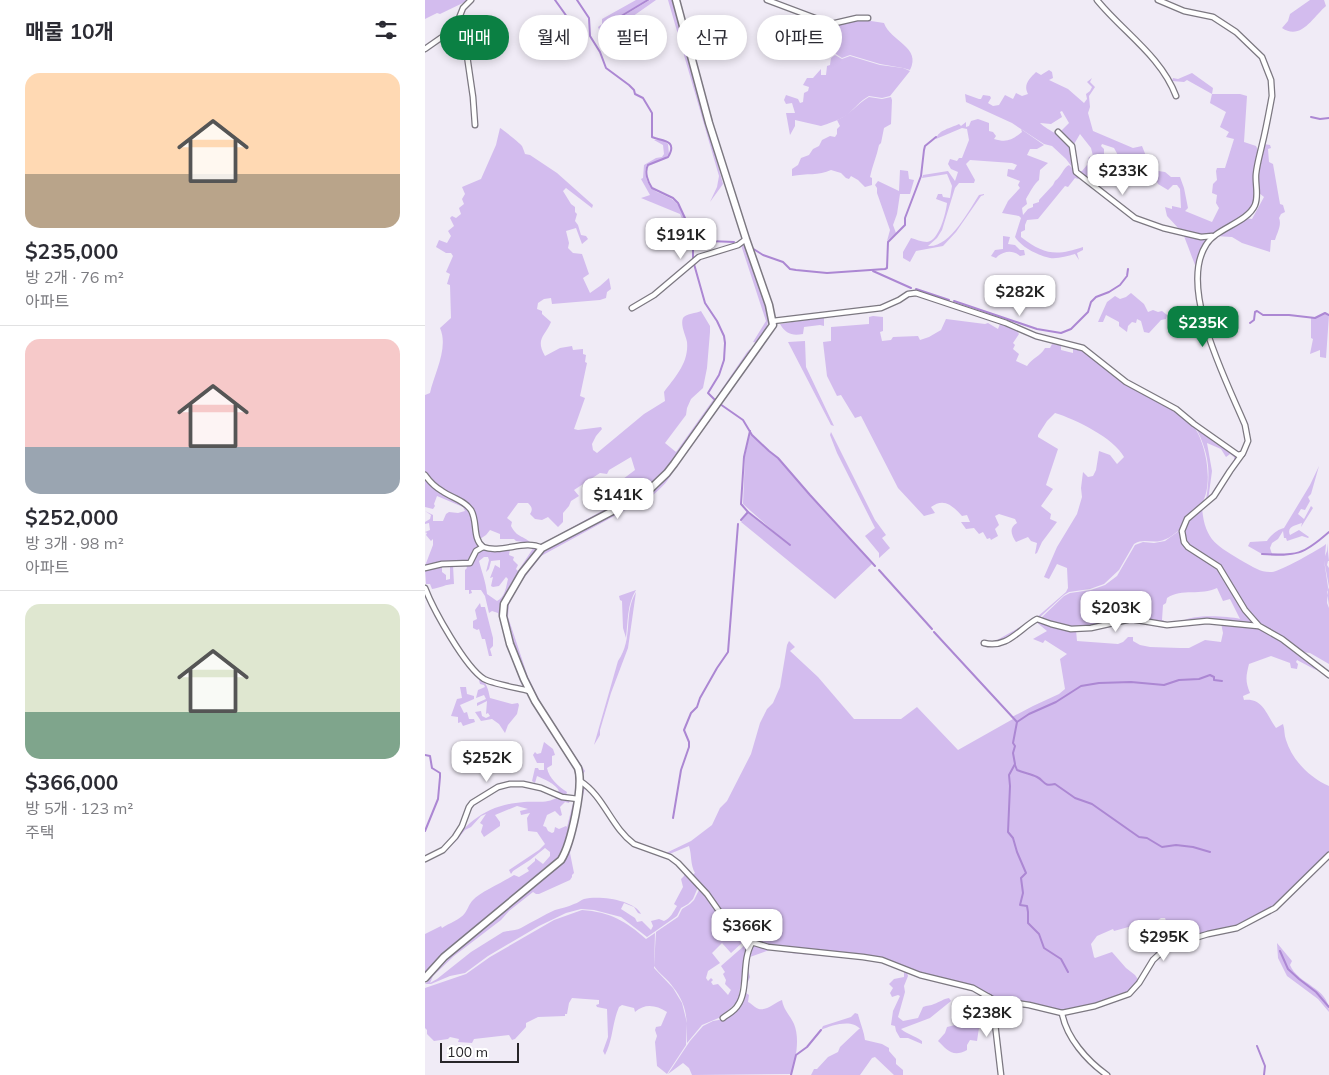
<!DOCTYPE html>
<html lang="ko">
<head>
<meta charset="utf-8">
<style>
  body { margin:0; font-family:Mulish,"Noto Sans KR",sans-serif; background:#f2f2f3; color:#2b2b33; height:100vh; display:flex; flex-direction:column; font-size:19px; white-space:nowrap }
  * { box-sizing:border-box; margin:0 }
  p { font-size:16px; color:#7c7c81 }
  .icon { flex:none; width:28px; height:28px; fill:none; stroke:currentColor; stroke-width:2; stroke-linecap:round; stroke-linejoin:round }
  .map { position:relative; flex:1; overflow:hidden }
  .sheet { display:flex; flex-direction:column; background:#fff; width:425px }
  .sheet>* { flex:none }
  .hud { position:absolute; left:15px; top:15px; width:475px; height:45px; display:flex; gap:10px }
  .scale { position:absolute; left:15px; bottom:12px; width:79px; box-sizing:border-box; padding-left:5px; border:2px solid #272529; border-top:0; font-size:14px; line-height:18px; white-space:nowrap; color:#272529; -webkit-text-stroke:4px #fff; paint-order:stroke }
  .price { position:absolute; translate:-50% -42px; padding:0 11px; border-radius:10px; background:#fff; color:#222; font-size:16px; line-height:32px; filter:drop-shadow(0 1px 2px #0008) }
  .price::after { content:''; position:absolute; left:50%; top:30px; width:15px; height:11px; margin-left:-8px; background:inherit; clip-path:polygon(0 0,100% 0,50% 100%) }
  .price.on { background:#0b8043; color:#fff }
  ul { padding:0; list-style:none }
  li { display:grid; align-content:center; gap:10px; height:265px; padding:0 25px }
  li+li { border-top:1px solid #e1e1e2 }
  li span { display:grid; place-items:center; height:155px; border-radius:15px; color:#555 }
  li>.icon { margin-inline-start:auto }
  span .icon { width:90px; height:90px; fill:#fffc; stroke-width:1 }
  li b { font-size:21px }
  h2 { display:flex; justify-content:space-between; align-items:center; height:60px; padding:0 25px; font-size:21px }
  .chip { padding:0 18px; border-radius:22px; background:#fff; box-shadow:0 2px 8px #0003; font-size:18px; line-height:45px }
  .chip.on { background:#0b8043; color:#fff }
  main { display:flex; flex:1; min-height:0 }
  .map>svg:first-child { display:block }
  .green { fill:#d3bcee; fill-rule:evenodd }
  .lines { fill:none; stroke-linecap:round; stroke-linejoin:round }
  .stream { stroke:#ac87d3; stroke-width:2 }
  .street-casing { stroke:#7c7881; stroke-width:7 }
  .secondary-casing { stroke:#7c7881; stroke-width:9 }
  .street { stroke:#fff; stroke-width:4.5 }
  .secondary { stroke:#fff; stroke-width:6 }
</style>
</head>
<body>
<main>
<section class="sheet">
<h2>매물 10개<svg class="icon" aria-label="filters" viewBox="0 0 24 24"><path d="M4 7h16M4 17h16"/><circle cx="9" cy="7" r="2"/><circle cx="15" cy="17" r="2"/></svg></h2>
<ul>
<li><span style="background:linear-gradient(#ffd9b3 65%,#b9a48a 0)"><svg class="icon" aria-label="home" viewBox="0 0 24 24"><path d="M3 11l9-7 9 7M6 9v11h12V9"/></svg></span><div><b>$235,000</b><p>방 2개 · 76 m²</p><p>아파트</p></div></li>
<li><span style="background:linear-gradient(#f6c9c9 70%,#9aa5b1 0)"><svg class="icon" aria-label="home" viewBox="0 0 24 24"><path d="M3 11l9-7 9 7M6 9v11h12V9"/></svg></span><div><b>$252,000</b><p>방 3개 · 98 m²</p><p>아파트</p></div></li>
<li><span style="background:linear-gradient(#dfe7d0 70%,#7fa58c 0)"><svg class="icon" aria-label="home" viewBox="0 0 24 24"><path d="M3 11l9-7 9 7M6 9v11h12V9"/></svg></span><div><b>$366,000</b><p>방 5개 · 123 m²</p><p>주택</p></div></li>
</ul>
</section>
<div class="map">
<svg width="904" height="1075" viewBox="0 0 904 1075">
  <rect width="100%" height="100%" fill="#f0ebf6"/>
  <!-- green -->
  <g class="green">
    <path d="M0,0H44L15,14L12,13L0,19Z"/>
    <path d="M211,0H222L182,24L183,25L225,0H231L194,26L175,32L173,27L177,24V19Z"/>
    <path d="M243,0H248L298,184L285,202L292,187L294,176Z"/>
    <path d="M885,0H899L901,6C888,17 876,41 857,28L863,21L865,14Z"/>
    <path d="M433,19L459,23C465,41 497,47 485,70L478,68L455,64L425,55L417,58L391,41L382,31L384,27L395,21L403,25Z"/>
    <path d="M410,55L417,59L425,56L455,65L478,68L485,71L465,96L457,98L444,96C435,101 430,108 422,115C418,118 401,125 396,126L370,120V126L365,135L361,113H370L367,103L361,104L359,100L361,95L373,99L375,103L378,102L379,93L383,91L384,87L378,85L382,78H388L396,69V75H401L402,66L405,65L406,58Z"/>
    <path d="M624,70L627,72L628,78L624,80L643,89L659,103L662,99L661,94L665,91L667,87L662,82L667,78L665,82L670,87L664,96L665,107L663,113L668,131L708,148L717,146L723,161C719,156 714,153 707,156L706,160L709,166L718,173L714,177L711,174L709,175C697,166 696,160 689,148L677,144L676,146L679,149V157H683L685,160L681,162L692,175L690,177L699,187L698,188L676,166L663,176V180L652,171H657L662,165L664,157L668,156L666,148L655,134L648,146L634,133L644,123L637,111L635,112L637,117L626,124L615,123C623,131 641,137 646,147C649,153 649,164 650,171L641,159L627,146L619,144L587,123L541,102L540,94L554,99H556L558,95L565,96L566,98L563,103L568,106L574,105L580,95L588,99L591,93L597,96L603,94C598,85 604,79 611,72L616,75Z"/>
    <path d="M767,73L788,88L787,94H815L822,96L819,142L831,146L834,152L830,202L823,212L795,231L783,236L756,231L742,216L740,207L747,209V206L756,208L755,189L752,185H748L743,190L733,184L727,170L740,172L746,177H755L759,188L763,208L760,211L787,222L794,208L791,203L792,195L787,193L788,184L792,180L791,171L792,168H800L809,139L801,137L804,132L795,127L801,112L785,103L787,94L762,80L759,82L747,81L748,78L753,79Z"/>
    <path d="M444,97L457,99L466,97L467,100L466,124L459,128L456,143L454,145C452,156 447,166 445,177L447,178V185L440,187L433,180L426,176L424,179L421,178L416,173L406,170C394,176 381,173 367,176V169L373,165L376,158L384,155L388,149L394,146L397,140L405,136L410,137L412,134V129L415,126L412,120C425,115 432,104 444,97Z"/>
    <path d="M553,119L564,123V131L568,132L571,136L569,139C582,143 587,140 597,132L596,129L619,145L612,149H605L602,155L623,163L615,170L614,180C609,184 605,192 601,199L602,204L597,208L598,215L603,209L608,207V204L614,202V200L628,185L630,181C637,176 638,168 644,165L656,177L653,179L650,178L643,187L640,186L613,219L602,220L600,225V230L596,232V237C619,255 632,256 658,247V250L652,253L654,260L650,254C642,256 633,259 625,258C614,256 596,247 590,237L596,218L594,216L577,213L583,201L595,188L593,185L595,181L582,176L583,169L589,170L592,165L587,163L545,160L541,164L550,180L549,183H534L530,188L517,230L512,238L503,246C525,248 544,210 554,195L559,194V195L556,196L531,232L518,246L491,251L485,262L478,258V252L486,238C490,239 497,242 502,242C514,241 521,213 522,203L511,199L513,194H517L518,197L525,198L527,186L522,174L497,178L498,175L523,171L530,181L533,172L526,169L523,164L525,159L532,161L534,158H537L544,140L542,129L537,128L511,139C513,130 526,128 534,124L536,126L541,122V127L544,126L546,121Z"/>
    <path d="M75,128C77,129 95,143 97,146C98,148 99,151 100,154L105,155L132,173L168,205L167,208L141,188L138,191L146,204L150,207V212L152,214L150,221L153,225L156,235L161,236L163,239L157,244L151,228L141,231L144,243L143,248L148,253L157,254L164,274L158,278L165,293L175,286L184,278L186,289L182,292L181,298L175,300L127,304L126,298L119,299L113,303L112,309L117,311V314L126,322C120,336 110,339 120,356L135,348L147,346L148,350L158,349V354L161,355L160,362L162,363L155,396L160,398L149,429L153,430L176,427L177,429L171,436L167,444L168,450L172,453L219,414L240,401L239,392C250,377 264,363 262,342C261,336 255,325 258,318C260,314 272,313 276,311L285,326V332L282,368L278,388L266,399L262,408L261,415L240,443L251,452L288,400H290V399L322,352L325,349L326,350C307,377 288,405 268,432C253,454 238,475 217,493L117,544L182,508L187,503V493L199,485L198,479L210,470L206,457L184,470L182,474L175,473L149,490L154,496L146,501L144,506L138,513V522L133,527L123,517L117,520L110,519L105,514C108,509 107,507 103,503H93L82,518L87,522L86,526C92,538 98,535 106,543L91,541L89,539H75V534L65,530L61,535L55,539L49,509L42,502L15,489L0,472V395L5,393C9,374 24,348 15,328L26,318L25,285L22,284L25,274L21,272L28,256L26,253H21L11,247L14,240L22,243L26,236L23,231L29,226L25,218L27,216L31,218L36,214L34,208L39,204L37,199L40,194L37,187L56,179L71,145Z"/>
    <path d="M236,139L243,144L244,154L239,159L222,165C220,169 220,171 221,176C224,193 236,192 248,200C258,206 267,236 266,246L261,227L255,214L216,198L225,195L216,179L218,178L219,165L231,158L237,157L239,154L238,145L229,140Z"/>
    <path d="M839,144L845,145L846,148L843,149L844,162L848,164L855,204L858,205L860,212L856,214L854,218C857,225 852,233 850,240H846L845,252L817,243L807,237L790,236L820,218L827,219L839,197L834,193L833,175Z"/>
    <path d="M475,170L483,171L484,179L489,180L485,194H475L472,214L468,225L471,233L462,241L465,230L452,193V188L450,185L453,181L474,191Z"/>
    <path d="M578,236L585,237L583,244L590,245L595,250H599L600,255L595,256C588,249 577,251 571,258L566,256L570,250L578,249Z"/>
    <path d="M759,236L782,240L771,265H770Z"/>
    <path d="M316,245L321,246L344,315L342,327L332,343L328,342L341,321Z"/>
    <path d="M706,293L719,304L723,312L728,310L733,312L737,311L742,315L741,319L736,320L724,333L719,332L716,321L712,319L711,323L707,322L703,326L702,332L694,326V322L681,315L678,322H673L682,302L690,296L695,299L701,297Z"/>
    <path d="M900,313L904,315L901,358L895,357V350L885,354L888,339L886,338V318H890Z"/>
    <path d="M448,316L458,317V331L455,332L457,341L466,340L468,337L493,336L495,340L504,337L516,330L521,319L560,324L563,323L573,329L575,324L565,320L589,326L594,334L588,343L590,345L588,349L594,354L591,361L602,366C608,357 615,357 620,348H625L627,344L636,345V350L648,353V345C666,352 678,368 695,378C718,393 747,403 766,423C781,439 789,484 777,503C773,511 764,521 758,527C752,532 743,540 735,541C726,543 718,538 709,544L694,570L679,584L665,589L644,592L639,595L614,618L578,642L565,644L611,618L641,592L643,588L642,568L632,564L624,579L619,577L632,547L652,514L657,497L656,488L658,472L663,477L668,476L671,470L674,451L685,455L692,464L699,457C689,438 650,419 630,413L622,421L613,435V437L633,449L621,485L628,489L616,506L626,514L625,519L632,522L617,542L612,553L610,554L612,543L606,541L603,537L591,542C587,536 583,528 592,523L590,519L574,514L570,516L574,525L570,529L573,536L566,540L565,538L562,539L558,532L554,534L549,528L541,529L536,522H545L542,515L537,516C528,506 519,497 506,507L510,513L499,516L473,488L436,416L430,418L416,395L412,396L402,376L398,342L406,341V327L444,324V317Z"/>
    <path d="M399,317V326L395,325L379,327L378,334C367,336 361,334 355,324Z"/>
    <path d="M380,341L381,367L409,426L406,425L363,342Z"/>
    <path d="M771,428L814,456L787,496L786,494L809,460V457L805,454L801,457L796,449L782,443L787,471L783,501L781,500C786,471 784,454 771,428Z"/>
    <path d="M406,432L450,520L461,535L457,538L465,548L454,558V553L440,536L450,528L412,453L405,435Z"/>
    <path d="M325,433L343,451L353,458L447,564L410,599L316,522L323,513L365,546L318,504L320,456Z"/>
    <path d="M894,466L886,494L883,497L885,501L880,510L876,509L873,514L879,519L886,506L888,508L876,527L877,523C872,525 861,526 865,535L874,530L884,537L883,538L877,536L862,541L861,538H859L858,531L853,539L847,543L845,548L847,554H837L823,546L825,542L842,541C845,536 853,529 859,528L885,485Z"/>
    <path d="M248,469C247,478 235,489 228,495L116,556L93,586L84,604L83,617L103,677L117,705L160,771L157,776L100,675L83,625L81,606L99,574L118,551L228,492Z"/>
    <path d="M0,477L41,506L46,513L55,546L44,562L39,563L28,561L0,566L8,545V539L6,541L1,535L2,533L0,532L5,530L4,523L0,524V522L5,519L6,515L0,511L8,515V521H18L21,514L24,512L33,513L40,511L38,507L12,496L9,504L10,506L8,509L0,507Z"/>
    <path d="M777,508C780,542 793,546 819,562C828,567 837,573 847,572C854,572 895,549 901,544L900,556L902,551V543L904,561H903L902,565L904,568V606L902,592L904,587L899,560L903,587L902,603L904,608V664L885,653L876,652L827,618L794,565L761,544C756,524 762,520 777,508Z"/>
    <path d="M758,528L756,538L759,544L790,564L831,625L756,622C767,614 801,616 815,619L805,599L798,601L792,588C776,596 757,588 742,598L741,603L738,605L737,620L742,622V624L707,618L663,628H648L631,625L616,618L639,596L645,593L666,590L680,585L692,576L710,545L718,542L729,543L740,541Z"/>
    <path d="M109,547L111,549L109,552C96,568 75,594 75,615L98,688L83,648L73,613L67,611L64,613L60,596L56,590H46L47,593L44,594V590H40V570L42,568L41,565C58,545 60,549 85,549L84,555L89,557L88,560L93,565L91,569L93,571ZM59,557H63L64,560L61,572L64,569L66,561L75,560V568L70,565L65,578L68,577L66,586L68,587L74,586L81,577L83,579C81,587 80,597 72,601L62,594C61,582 57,573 54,561Z"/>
    <path d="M25,565H28L29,584C21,584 15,588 7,589L5,584H1L0,569L17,566V572L21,575V580L25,579Z"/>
    <path d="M211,590C202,604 203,622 201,638L198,628L197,601L195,600L194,596Z"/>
    <path d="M211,592L203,648L186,693L175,730V735L169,745L193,661C209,638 198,614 211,592Z"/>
    <path d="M55,603L56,607H60L68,638V646L65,649L67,656H64L60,639H57L54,629L52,630L48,628V621L52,619L50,610Z"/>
    <path d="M612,620L651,630L652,641L693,644L698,642L703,637H708V641L715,645L725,647L755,648H764L780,640L796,642L798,633L796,623L834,628L848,635L900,673L889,669L872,660L871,662L873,664L872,669L866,668L865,663L846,656L824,664C821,676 820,681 825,693L818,696L819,700C838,698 841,714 851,728L858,724C860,730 859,735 861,740C867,760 885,778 904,786V853L850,907L812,927L747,943L727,959L731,952L744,942V929L740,918H736L727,924L721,922L714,927L707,926L689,931L688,929L672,936L666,944L669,957L670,958L687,952L701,968L710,975L714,981L704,993L692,998L640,1012L570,999L561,994L495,974L457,959L344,946L328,941L313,934L266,876L270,873C265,864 267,855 264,846L242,855L239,854L266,841L287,825L295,808L302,801L326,754L335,723L342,709L348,703L355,687L362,645L364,641L370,647L365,651L393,677L429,719H476L492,707L533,750L588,719L591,722L587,717L608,706L634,694L640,689L635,659L642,654L620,640L618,643L608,639L622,631L610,621Z"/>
    <path d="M53,676C62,682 63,689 65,698L87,704L93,703L94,705L92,714L83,725L80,733L74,724L67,719L56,721L50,712L56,711L57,716L61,718L65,716L63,713L61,714L62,701L52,706V703L61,699L59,695L51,698L53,690L60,687L59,685L55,684Z"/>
    <path d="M35,687H41L42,694L49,696V699L35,705L39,713L42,712L44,719H49L50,722L38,726L36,722L33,723V717L26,716L32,699L37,698Z"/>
    <path d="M119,742L128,749L130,755L127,756V765L122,768C124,778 133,786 142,792L141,796L119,787L132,792L134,791C131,784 119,779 112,776L110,783L107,781L110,768H113L114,770H119V763H112L108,755L110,752L112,754L116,753Z"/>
    <path d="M157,785L160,787L145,853L149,873L147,875V877L145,880L114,894H111L108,892L84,911L76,920L29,956L8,976L5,983L12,979L46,952L78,932C84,930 91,931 96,928C107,922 119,915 130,910C136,908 143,907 149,904C153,903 156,900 159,899C174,895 210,900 216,914L213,913L209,907L199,903L196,909L210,918L212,922L217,921L226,930L228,926L226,921L234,919L239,921C246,918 248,912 252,906L249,904L258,887L256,879L259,876L260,872L273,887L268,899L263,904L256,908L252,916L222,937L196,917L169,910L156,909L141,913L114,926L63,956L40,973L25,976L6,984H0L32,950L138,861L146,847Z"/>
    <path d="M133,797L146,798L144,803L140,802L135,807L137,815L135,816L130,811L122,815L118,826L121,827L123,831L127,833L129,832L130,827L134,829L141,826L142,827L149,799L150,801L141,838L133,858L20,953L0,974V934L16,926L17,928C24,923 35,920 40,913C43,909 44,904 48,900C55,892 78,882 89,875L94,877L104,871L102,868L110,861V858L118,864L125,856V852L120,848L105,860L88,871L86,874L84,870L114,850L120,844L112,832L103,831L102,818L105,813L96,815L95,811L103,809L92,806L70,815L75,822V826L59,837L56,832L58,825L55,823L61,814L56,816L46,827L40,830L31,841L19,851C43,822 60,805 99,802C112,801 122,804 133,797Z"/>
    <path d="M275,888L307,932L319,941L306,953L297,943L287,953L295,963L283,971L281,978L283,981L286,978L288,980L286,982L288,985L293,984L303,995L306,990L300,984L301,980L298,974L300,972L296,966L320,945H322L313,1001L296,1017L277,1025L262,1043C262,1020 263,1006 248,987C243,979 234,974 229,966L231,932L253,917L257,909L265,904L269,900Z"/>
    <path d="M157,910C185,912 201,921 221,939L230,933L229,968L248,988L257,1003L262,1023L261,1045L242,1074L232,1066L230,1042L232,1036L230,1030L231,1027L236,1026L242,1012C231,1005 220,1003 210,1012L209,1008L197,1005L194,1007C187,1023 188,1040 180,1055L178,1051L183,1037L182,1009L172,1007L171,1005L174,1004V1000L147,998L144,1003L142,1014H140V1016L113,1017L101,1023V1027L90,1039L87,1040L84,1035L49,1039L47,1043L33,1042L34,1039L25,1037L23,1039L9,1041L2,1034V1030L0,1028V988L41,974L65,957L129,920Z"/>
    <path d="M852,943L867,961L865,965C873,985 904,987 904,1012L893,999L862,976L853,958Z"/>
    <path d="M327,944C377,950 437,952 482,972L483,976L479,986L480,992L473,1017L478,1021L493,1018L498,1007C502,1005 506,1006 509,1004C515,1002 518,999 524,998L526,1001L505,1018L476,1029C483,1035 489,1035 497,1041V1044L483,1038H475L471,1031L470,1026L466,1025L468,1011L475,996L473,995L467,997L465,993L468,988L464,984L469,979L479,977V972L461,964L440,960L366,953L347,949L325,957C322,965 323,969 325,977L322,984L321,993L324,995L323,1002C326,1003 327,1005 330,1007C339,1014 349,1003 357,1000C359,1011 365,1015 369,1024C375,1038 371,1060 366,1074L267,1075L264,1068L258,1063L243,1074L265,1041L278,1026L288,1021L299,1019L313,1008L322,963Z"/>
    <path d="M430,1013L433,1014C435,1023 439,1031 440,1040L457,1044L464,1048V1051L471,1059V1064L478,1070V1075H469L450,1057L447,1058L435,1075H386L389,1069H392L403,1057L413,1052L415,1047L434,1029H435C427,1019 407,1025 396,1030L398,1026L426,1017Z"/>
    <path d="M538,1023L554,1028L552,1041L545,1040L542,1045V1050C528,1058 522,1050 513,1041L520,1033L522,1027Z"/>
  </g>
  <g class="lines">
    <!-- stream -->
    <g class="stream">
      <path d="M130,0L145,21L153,38"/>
      <path d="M152,0L164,18L165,36L175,52L181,68L204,85L209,90L210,94L218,98L227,113V137C235,141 254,139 243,157L223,165C219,172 223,182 227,188L248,198L253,203L266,231L268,238V260"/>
      <path d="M183,24L223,0"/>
      <path d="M886,117L895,119L904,118"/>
      <path d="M284,241L309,242"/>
      <path d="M269,244L279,242"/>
      <path d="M327,248L338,255L358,262L365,269L371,270L402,273L460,269L462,268L463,242L480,225V218L496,176L499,150L500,146L511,137"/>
      <path d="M269,264L280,303L292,321L299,336L300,343L299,360L294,375L283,393L290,400"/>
      <path d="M448,271L486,288"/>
      <path d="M491,289L524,300"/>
      <path d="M529,301L612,329L636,333L646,329L663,312L666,302L671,297L684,292L695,285L702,276L703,269"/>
      <path d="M825,323L829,320L830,312L832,311L838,315H864L890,318L900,313L904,315"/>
      <path d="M295,404L318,420L327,435L344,451L353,458L385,495L450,566"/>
      <path d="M325,431L319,457L316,504L323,512L365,545"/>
      <path d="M316,520L323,512"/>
      <path d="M837,554C872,556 878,555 904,532"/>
      <path d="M454,570L507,629"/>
      <path d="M509,632L592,722"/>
      <path d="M0,755L5,756L7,768L15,773V777L13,799L0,831"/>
      <path d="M590,765L592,770C599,773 606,774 612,777C620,781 618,787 630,784L650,798L667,804L714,837L722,838L737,847L751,845L768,847L785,852"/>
      <path d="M248,818L256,770L264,747V742L259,730L266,713L272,707L275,698L292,668L303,652L313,524"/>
      <path d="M855,951L863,969L874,979L891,992L904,1007"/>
      <path d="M643,972L636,959L619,948L614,934L603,923V912L602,906L595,905L598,893L596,878L601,873L592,852L588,838L583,832L585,786L584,775L590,764L588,753L590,746L588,743L592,722L604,714L631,702L656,686L674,683L706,682L739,685L754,680L774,679L785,675L789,677V680L797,681"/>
      <path d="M832,1046L840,1066L839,1075"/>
      <path d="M366,1075L371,1055L382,1047L396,1030"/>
    </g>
    <!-- street casing -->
    <g class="street-casing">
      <g id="street">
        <path d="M342,0L406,24L432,18H443"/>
        <path d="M672,0C698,32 736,56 751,96"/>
        <path d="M733,0L759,11L788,17L811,32L837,57L846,80L847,96C844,112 841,129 837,145C835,154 832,164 831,174C830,184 834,195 830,205C822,223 791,228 781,245C753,289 802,382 820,425L823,441L818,453L805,471L789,496L762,519L757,531L759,542L763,547L794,567L820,610L834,626L857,639L904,675"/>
        <path d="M30,28L40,42L48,97L50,125"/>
        <path d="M0,49L30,28L38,8L46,0"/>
        <path d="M633,132L647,146L651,172L710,218L738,228L776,237L787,236"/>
        <path d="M207,308L229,295L274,257L313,245L321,239"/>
        <path d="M348,321L456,308L474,300L483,294L491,293L581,323L611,336L658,348L701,382L751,409L769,424L813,455L817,454"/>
        <path d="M0,475C5,482 10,487 17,491C27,498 39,500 46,510C53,522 47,538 58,547C77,554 99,539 117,548"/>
        <path d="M0,568L17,564L45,563L51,551L58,547"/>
        <path d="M0,588C8,609 40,667 59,679C68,684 93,688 104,691"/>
        <path d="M559,643C582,649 594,629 612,619L626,624L646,629L666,628L706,619L742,625L782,621L833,626"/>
        <path d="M155,781C179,796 186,827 209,844L245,857L253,863L282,894L308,931L320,940L343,947L438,957L457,960L495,975L548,988L569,1000L604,1005L637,1013L670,1006L704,994L714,983L728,960L743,946L783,934L812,928L850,908L904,855"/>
        <path d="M0,859L18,850L30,837L37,826L44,807L47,803L73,787L85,784H98L116,788L137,797L153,799"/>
        <path d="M564,997L569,1015L576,1075"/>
        <path d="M637,1013C641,1037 662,1061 682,1075"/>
        <path d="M298,1018C303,1014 310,1011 313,1005C324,989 316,961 327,943"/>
      </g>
    </g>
    <!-- secondary casing -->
    <g class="secondary-casing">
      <path id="secondary" d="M0,978L19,957L136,860C146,844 159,786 153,768L110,701L99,679L85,644L78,616L79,604L97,573L117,548L220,494L242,473L249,464L348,325L344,305L321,239L284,123L251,0"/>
    </g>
    <!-- street -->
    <use href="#street" class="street"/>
    <!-- secondary -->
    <use href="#secondary" class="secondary"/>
  </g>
</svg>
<div class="scale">100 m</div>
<b class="price" style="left:698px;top:196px">$233K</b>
<b class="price" style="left:256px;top:260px">$191K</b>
<b class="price" style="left:595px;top:317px">$282K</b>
<b class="price on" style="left:778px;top:348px">$235K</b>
<b class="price" style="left:193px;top:520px">$141K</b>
<b class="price" style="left:691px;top:633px">$203K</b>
<b class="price" style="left:62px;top:783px">$252K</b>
<b class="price" style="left:322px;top:951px">$366K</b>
<b class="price" style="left:739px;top:962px">$295K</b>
<b class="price" style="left:562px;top:1038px">$238K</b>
<div class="hud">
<a class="chip on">매매</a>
<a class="chip">월세</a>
<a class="chip">필터</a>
<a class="chip">신규</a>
<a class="chip">아파트</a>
</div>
</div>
</main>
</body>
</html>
